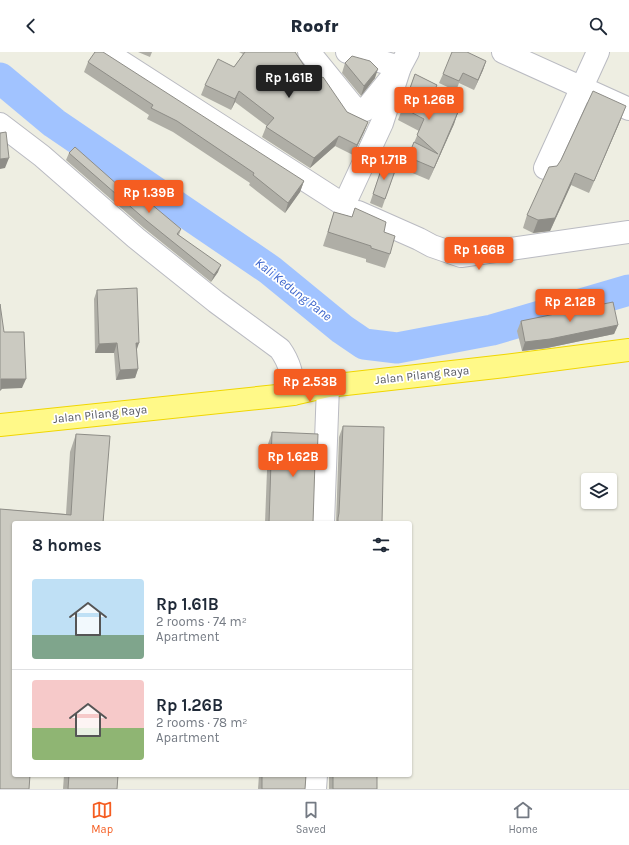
<!DOCTYPE html>
<html lang="en">
<head>
<meta charset="utf-8">
<style>
  body { margin:0; font-family:Karla,sans-serif; background:#f2f2f3; color:#1f2937; height:100vh; display:flex; flex-direction:column; font-size:15px; white-space:nowrap }
  * { box-sizing:border-box; margin:0 }
  p { font-size:13px; color:#747a83 }
  .icon { flex:none; width:22px; height:22px; fill:none; stroke:currentColor; stroke-width:2; stroke-linecap:round; stroke-linejoin:round }
  .map { position:relative; flex:1; overflow:hidden }
  .side { position:absolute; left:12px; top:469px; width:400px; height:256px; display:flex; flex-direction:column; background:#fff; border-radius:4px; box-shadow:0 1px 3px #0004 }
  .side>* { flex:none }
  .fabs { position:absolute; left:581px; top:421px; display:grid; gap:8px }
  .fabs a { display:grid; place-items:center; width:36px; height:36px; border-radius:4px; background:#fff; box-shadow:0 1px 3px #0004; font-size:20px }
  .price { position:absolute; translate:-50% -34px; padding:0 9px; border-radius:4px; background:#f55d21; color:#fff; font-size:13px; line-height:26px; filter:drop-shadow(0 1px 2px #0008) }
  .price::after { content:''; position:absolute; left:50%; top:24px; width:12px; height:9px; margin-left:-6px; background:inherit; clip-path:polygon(0 0,100% 0,50% 100%) }
  .price.on { background:#222; color:#fff }
  ul { padding:0; list-style:none }
  li { display:flex; align-items:center; gap:12px; height:100px; padding:0 20px }
  li+li { border-top:1px solid #e0e1e3 }
  li span { display:grid; place-items:center; flex:none; width:112px; height:80px; border-radius:4px; color:#555 }
  li>.icon { margin-inline-start:auto }
  span .icon { width:48px; height:48px; fill:#fffc; stroke-width:1 }
  li b { font-size:17px }
  h2 { display:flex; justify-content:space-between; align-items:center; height:48px; padding:0 20px; font-size:17px }
  header { display:flex; justify-content:space-between; align-items:center; height:52px; padding:0 20px; background:#fff; font-size:18px; font-weight:800 }
  .tabs { display:flex; justify-content:space-around; align-items:center; height:56px; border-top:1px solid #e0e1e3; background:#fff; font-size:11px; color:#747a83 }
  .tabs a { display:grid; justify-items:center; gap:2px }
  .tabs .on { color:#f55d21 }
  .map>svg:first-child { display:block }
  .lines { fill:none; stroke-linecap:round; stroke-linejoin:round }
  .river { stroke:#a1c3ff; stroke-width:31 }
  .minor-casing { stroke:#babbc2; stroke-width:24 }
  .highway-casing { stroke:#f0d600; stroke-width:24 }
  .minor { stroke:#fff; stroke-width:22 }
  .highway { stroke:#fff988; stroke-width:22 }
  .wall { fill:#afaea6 }
  .shaded-wall { fill:#8e8d87 }
  .building { fill:#cbcac1; stroke:#8e8d87 }
  .labels { text-anchor:middle; stroke-width:3.5; stroke-linejoin:round; paint-order:stroke }
  .street-label { font-size:12px; fill:#5a5c64; stroke:#fff }
  .water-label { font-size:13px; font-style:italic; fill:#3b64cb; stroke:#fff }
</style>
</head>
<body>
<header><svg class="icon" aria-label="back" viewBox="0 0 24 24"><path d="M15 5l-7 7 7 7"/></svg>Roofr<svg class="icon" aria-label="search" viewBox="0 0 24 24"><circle cx="10" cy="10" r="6"/><path d="M15 15l6 6"/></svg></header>
<div class="map">
<svg width="629" height="737" viewBox="0 0 629 737">
  <rect width="100%" height="100%" fill="#eeeee2"/>
  <g class="lines">
    <!-- river -->
    <path class="river" d="M0,26L54,71L270,218L342,277L364,292L397,296L492,278L629,238"/>
    <!-- minor casing -->
    <g class="minor-casing">
      <g id="minor">
        <path d="M106,0L344,153L382,71L400,15L347,0"/>
        <path d="M309,0L352,53L359,58H365L400,15L408,0"/>
        <path d="M503,0L629,57"/>
        <path d="M0,72L42,104L136,186L216,250L280,297C290,311 293,324 293,342"/>
        <path d="M545,116L598,0"/>
        <path d="M358,160L419,187L432,194L461,204L629,180"/>
        <path d="M323,471L328,334"/>
        <path d="M315,737L316,723"/>
      </g>
    </g>
    <!-- highway casing -->
    <g class="highway-casing">
      <path id="highway" d="M0,373L277,344L293,342L328,334L505,314L629,298"/>
    </g>
    <!-- minor -->
    <use href="#minor" class="minor"/>
    <!-- highway -->
    <use href="#highway" class="highway"/>
  </g>
  <!-- wall -->
  <g class="wall">
    <path d="M138,0H152L150,5Z"/>
    <path d="M239,0H295L315,30L347,60L368,70L364,80L353,103L335,94L310,116L262,85L266,75L267,74L235,50L231,58L201,43L205,33L234,15L243,2Z"/>
    <path d="M486,9L483,18L474,38L459,31L456,39L439,31L443,22Z"/>
    <path d="M88,10L304,129L300,140L285,161L249,133L250,131L173,80L147,67L149,63L84,20Z"/>
    <path d="M345,11L375,26L361,44L342,21Z"/>
    <path d="M415,22L437,33L431,48L458,60L454,72L429,128L403,117L408,105L419,79L398,68Z"/>
    <path d="M621,67L589,141L571,133L550,179L533,181L523,176L527,163L557,114Z"/>
    <path d="M69,101L119,134L181,177L179,183L218,220L211,230L144,176L66,108Z"/>
    <path d="M383,112L396,116L382,156L370,151Z"/>
    <path d="M355,156L384,180L390,202L385,216L366,210V207L323,194L334,160L352,165Z"/>
    <path d="M97,238L136,298L138,317L135,326L116,328L114,301H95L94,247Z"/>
    <path d="M521,269L618,273L614,282L547,296L522,299L517,279Z"/>
    <path d="M343,374L382,471H336L339,385Z"/>
    <path d="M272,380L314,416L313,471H265L268,392Z"/>
    <path d="M76,382L103,471H14L0,457L66,462L70,400Z"/>
    <path d="M64,723H118L117,737H63Z"/>
    <path d="M259,723H306L305,737H258Z"/>
    <rect x="329" y="723" width="48" height="14"/>
  </g>
  <!-- shaded-wall -->
  <g class="shaded-wall">
    <path d="M486,9L483,18L474,38L478,28Z"/>
    <path d="M378,17L375,26L361,44L364,34Z"/>
    <path d="M437,33L432,46L425,60L430,47Z"/>
    <path d="M239,39L235,50L231,58L235,47Z"/>
    <path d="M626,54L621,67L589,141L594,129Z"/>
    <path d="M458,60L454,72L429,128L434,116Z"/>
    <path d="M368,70L364,80L353,103L357,93Z"/>
    <path d="M339,84L335,94L310,116L314,106Z"/>
    <path d="M9,106L5,116L0,117V107Z"/>
    <path d="M575,121L571,133L550,179L533,181L538,168Z"/>
    <path d="M304,129L300,140L285,161L288,151Z"/>
    <path d="M221,213L218,220L211,230L214,223Z"/>
    <path d="M618,273L614,282L547,296L522,299L525,290Z"/>
    <path d="M117,291L114,301H95L99,292Z"/>
    <path d="M136,291H139L136,300Z"/>
    <path d="M138,317L135,326L116,328L120,318Z"/>
    <path d="M1,327H26L22,336L0,337Z"/>
  </g>
  <!-- building -->
  <g class="building">
    <path d="M95,0H103L304,129L288,151L253,123L254,121L177,69L151,56L153,53L88,10Z"/>
    <path d="M245,0H295L315,30L323,25L347,60L368,70L357,93L339,84L314,106L266,75L274,66L239,39L235,47L205,33L218,7L234,15Z"/>
    <path d="M452,0H467L486,9L478,28L463,21L459,29L443,22Z"/>
    <path d="M352,4L370,9L378,17L364,34L345,11Z"/>
    <path d="M415,22L437,33L430,47L458,60L434,116L408,105L414,90L438,102L417,83L424,67L403,56Z"/>
    <path d="M593,39L626,54L594,129L575,121L555,166L538,168L527,163L549,115L557,114L561,108Z"/>
    <path d="M6,80L9,106L0,107V81Z"/>
    <path d="M75,95L119,134L120,133L134,145L138,141L181,177L177,182L221,213L214,223L147,169L69,101Z"/>
    <path d="M383,112L396,116L385,147L373,142Z"/>
    <path d="M355,156L386,170L384,180L395,184L390,202L371,196V194L328,180L334,160L352,165Z"/>
    <path d="M137,236L139,291H136L138,317L120,318L117,291L99,292L97,238Z"/>
    <path d="M613,250L618,273L550,287L525,290L521,269Z"/>
    <path d="M0,252L4,280H24L26,327H1V338H0Z"/>
    <path d="M343,374L384,375L382,471H338V466L339,461Z"/>
    <path d="M272,380L318,382L317,410H315L313,471H269Z"/>
    <path d="M76,382L110,384L103,471H14V723H30L29,737H0V457L71,463Z"/>
    <path d="M69,723H118L117,737H68Z"/>
    <path d="M262,723H306L305,737H262Z"/>
    <rect x="333" y="723" width="44" height="14"/>
  </g>
  <g class="labels">
    <!-- street labels -->
    <g class="street-label">
      <text transform="translate(422 323) rotate(-6)" y="4">Jalan Pilang Raya</text>
      <text transform="translate(100 362) rotate(-6)" y="4">Jalan Pilang Raya</text>
    </g>
    <!-- water labels -->
    <g class="water-label">
      <text transform="translate(294 237) rotate(38)" y="5">Kali Kedung Pane</text>
    </g>
  </g>
</svg>
<div class="fabs">
<a><svg class="icon" aria-label="layers" viewBox="0 0 24 24"><path d="M12 4l9 5-9 5-9-5zM3 14l9 5 9-5"/></svg></a>
</div>
<b class="price on" style="left:289px;top:47px">Rp 1.61B</b>
<b class="price" style="left:429px;top:69px">Rp 1.26B</b>
<b class="price" style="left:384px;top:129px">Rp 1.71B</b>
<b class="price" style="left:149px;top:162px">Rp 1.39B</b>
<b class="price" style="left:479px;top:219px">Rp 1.66B</b>
<b class="price" style="left:570px;top:271px">Rp 2.12B</b>
<b class="price" style="left:310px;top:351px">Rp 2.53B</b>
<b class="price" style="left:293px;top:426px">Rp 1.62B</b>
<section class="side">
<h2>8 homes<svg class="icon" aria-label="filters" viewBox="0 0 24 24"><path d="M4 7h16M4 17h16"/><circle cx="9" cy="7" r="2"/><circle cx="15" cy="17" r="2"/></svg></h2>
<ul>
<li><span style="background:linear-gradient(#bfe0f5 70%,#7fa58c 0)"><svg class="icon" aria-label="home" viewBox="0 0 24 24"><path d="M3 11l9-7 9 7M6 9v11h12V9"/></svg></span><div><b>Rp 1.61B</b><p>2 rooms · 74 m²</p><p>Apartment</p></div></li>
<li><span style="background:linear-gradient(#f6c9c9 60%,#8fb573 0)"><svg class="icon" aria-label="home" viewBox="0 0 24 24"><path d="M3 11l9-7 9 7M6 9v11h12V9"/></svg></span><div><b>Rp 1.26B</b><p>2 rooms · 78 m²</p><p>Apartment</p></div></li>
</ul>
</section>
</div>
<nav class="tabs">
<a class="on"><svg class="icon" aria-label="map" viewBox="0 0 24 24"><path d="M3 6l6-2 6 2 6-2v14l-6 2-6-2-6 2zM9 4v14M15 6v14"/></svg>Map</a>
<a><svg class="icon" aria-label="saved" viewBox="0 0 24 24"><path d="M7 4h10v16l-5-4-5 4z"/></svg>Saved</a>
<a><svg class="icon" aria-label="home" viewBox="0 0 24 24"><path d="M3 11l9-7 9 7M6 9v11h12V9"/></svg>Home</a>
</nav>
</body>
</html>
